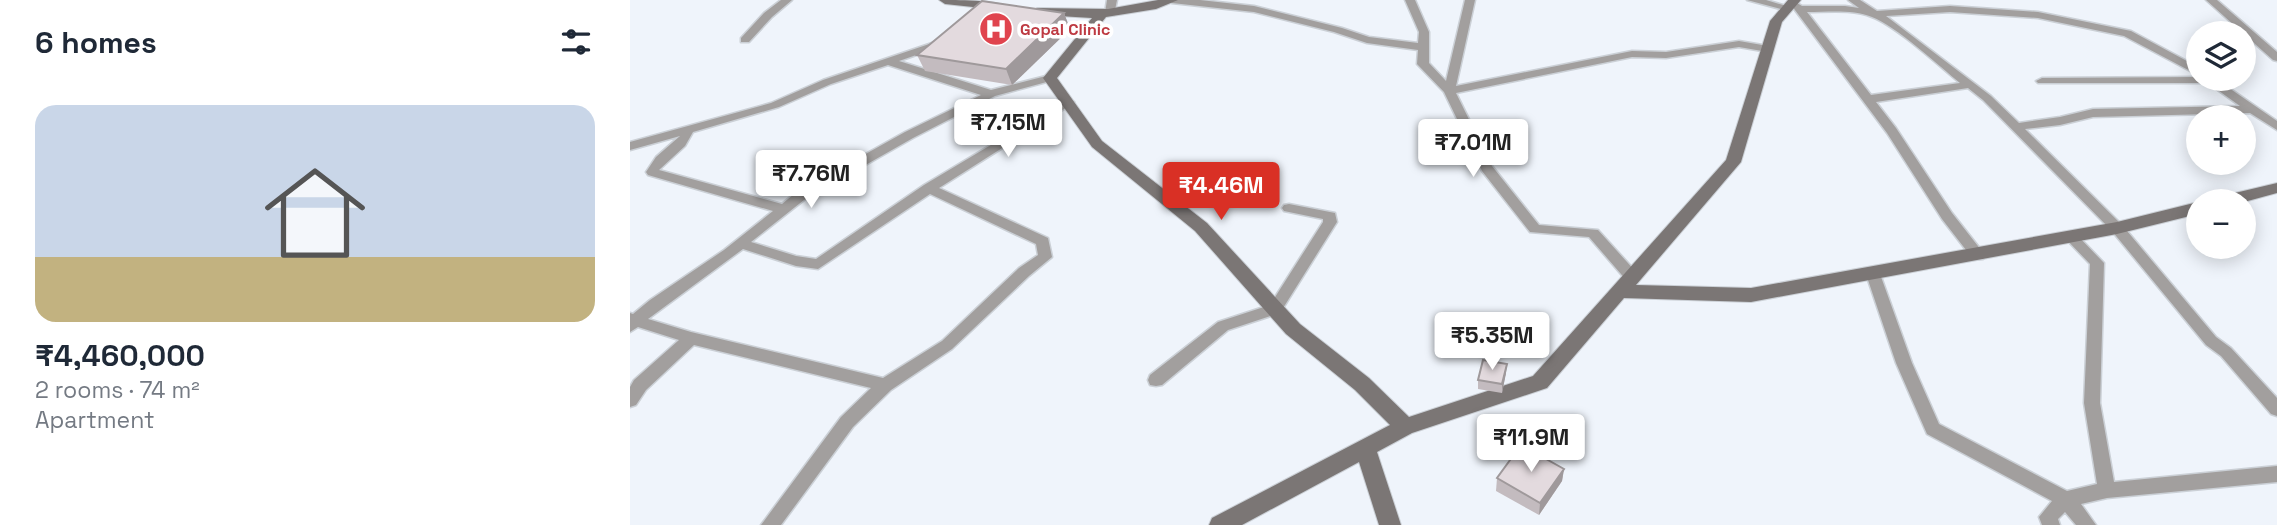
<!DOCTYPE html>
<html lang="en">
<head>
<meta charset="utf-8">
<style>
  body { margin:0; font-family:"Space Grotesk",sans-serif; background:#f6f6f7; color:#1f2937; height:100vh; display:flex; flex-direction:column; font-size:26px; white-space:nowrap }
  * { box-sizing:border-box; margin:0 }
  p { font-size:23px; color:#747a83 }
  .icon { flex:none; width:38px; height:38px; fill:none; stroke:currentColor; stroke-width:2; stroke-linecap:round; stroke-linejoin:round }
  .map { position:relative; flex:1; overflow:hidden }
  .sheet { display:flex; flex-direction:column; background:#fff; width:630px }
  .sheet>* { flex:none }
  .fabs { position:absolute; left:1556px; top:21px; display:grid; gap:14px }
  .fabs a { display:grid; place-items:center; width:70px; height:70px; border-radius:50%; background:#fff; box-shadow:0 4px 18px #0003; font-size:35px }
  .price { position:absolute; translate:-50% -60px; padding:0 16px; border-radius:7px; background:#fff; color:#222; font-size:23px; line-height:46px; filter:drop-shadow(0 2px 4px #0008) }
  .price::after { content:''; position:absolute; left:50%; top:42px; width:21px; height:16px; margin-left:-10px; background:inherit; clip-path:polygon(0 0,100% 0,50% 100%) }
  .price.selected { background:#d93025; color:#fff }
  ul { padding:0; list-style:none }
  li { display:grid; align-content:center; gap:14px; height:371px; padding:0 35px }
  li+li { border-top:2px solid #e0e1e3 }
  li span { display:grid; place-items:center; height:217px; border-radius:21px; color:#555 }
  li>.icon { margin-inline-start:auto }
  span .icon { width:126px; height:126px; fill:#fffc; stroke-width:1 }
  li b { font-size:30px }
  h2 { display:flex; justify-content:space-between; align-items:center; height:84px; padding:0 35px; font-size:30px }
  main { display:flex; flex:1; min-height:0 }
  .map>svg:first-child { display:block }
  .lines { fill:none; stroke-linecap:round; stroke-linejoin:round }
  .street-casing { stroke:#cbd0d6; stroke-width:3 }
  .secondary-casing { stroke:#cbd0d6; stroke-width:2 }
  .street { fill:#a29f9e; fill-rule:evenodd }
  .secondary { fill:#7b7675; fill-rule:evenodd }
  .wall { fill:#c3bbbf }
  .shaded-wall { fill:#9f999b }
  .building { fill:#e3dade; stroke:#9f999b; stroke-width:2 }
  .labels { text-anchor:middle; stroke-width:7; stroke-linejoin:round; paint-order:stroke }
  .far-health-label { font-size:16px; font-weight:bold; fill:#be3a42; stroke:#fff; text-anchor:start }
</style>
</head>
<body>
<main>
<section class="sheet">
<h2>6 homes<svg class="icon" aria-label="filters" viewBox="0 0 24 24"><path d="M4 7h16M4 17h16"/><circle cx="9" cy="7" r="2"/><circle cx="15" cy="17" r="2"/></svg></h2>
<ul>
<li><span style="background:linear-gradient(#c9d6e8 70%,#c2b280 0)"><svg class="icon" aria-label="home" viewBox="0 0 24 24"><path d="M3 11l9-7 9 7M6 9v11h12V9"/></svg></span><div><b>₹4,460,000</b><p>2 rooms · 74 m²</p><p>Apartment</p></div></li>
</ul>
</section>
<div class="map">
<svg width="1647" height="525" viewBox="0 0 1647 525">
  <rect width="100%" height="100%" fill="#eff4fb"/>
  <g class="lines">
    <!-- street casing -->
    <g class="street-casing">
      <g id="street">
        <path d="M151,0H162L142,17L119,42H111V38L134,13Z"/>
        <path d="M477,0H487L484,15L475,13Z"/>
        <path d="M537,0H570L624,6L712,28L739,37L788,43L789,32L775,0H785L799,32V63L816,81L835,0H845L826,86L1002,51L1036,52L1109,41L1138,46L1143,49L1138,52L1109,47L1036,58L1002,57L826,93L862,166L909,225L968,230L1007,273L1009,277L1002,282L997,281L959,237L900,232L852,171L814,92L787,64L788,50L737,43L704,32L624,12L542,3Z"/>
        <path d="M1117,0H1136L1163,8L1158,11Z"/>
        <path d="M1218,0H1230L1247,11L1320,6L1408,12L1501,31L1568,67V74L1564,73L1494,36L1408,18L1320,12L1256,16L1361,96L1389,123L1430,117L1463,109L1610,106L1578,83H1408L1406,81L1412,78L1568,77V79H1586L1647,121V130L1620,113L1463,117L1430,125L1395,129L1492,225L1586,337L1601,348L1647,398V416L1641,414L1591,356L1576,345L1482,231L1353,100L1338,88L1246,102L1266,128L1322,213L1355,255L1353,259H1343L1312,219L1257,133L1162,6L1167,3L1172,6H1215L1229,8ZM1177,12C1198,12 1223,9 1242,17C1266,26 1309,66 1330,83L1241,95Z"/>
        <path d="M1576,0H1587L1647,52V61L1643,60Z"/>
        <path d="M311,40L315,41V45L269,61L361,90L420,75L426,78L424,80L365,96L283,138L174,200L121,242L166,256L186,259L294,185L438,99L444,102L442,104L309,188L418,238L422,257L399,276L322,349L261,390L223,427L151,525H131L211,417L241,388L64,345L16,390L6,405L0,407V387L4,380L49,340L8,327L0,332V313L3,314L20,300L94,250L143,211L18,175L16,172L26,157L50,136L0,150V142L141,103L193,80ZM258,65L351,95L275,132L164,194L152,204L29,170L55,146L63,132L149,107L201,84ZM300,194L406,244L408,255L389,268L312,341L253,378L61,332L18,319L113,249L166,266L188,269Z"/>
        <path d="M659,204L705,213L707,222L650,313L598,330L532,385L526,386L520,385L518,380L520,375L588,322L640,305L693,222V219L654,211L652,208L654,205Z"/>
        <path d="M1441,232L1446,234L1474,263L1470,403L1484,482L1647,466V482L1477,498L1451,504L1466,525H1446L1435,512L1428,519L1430,525H1412L1409,517L1422,501L1297,434L1266,363L1236,274L1238,270H1248L1250,274L1282,363L1309,424L1437,491L1467,484L1454,403L1460,264L1434,237Z"/>
      </g>
    </g>
    <!-- secondary casing -->
    <g class="secondary-casing">
      <g id="secondary">
        <path d="M309,0C328,0 362,0 377,6L371,10L315,4Z"/>
        <path d="M528,0H548L526,9L476,17L427,78L472,141L577,223L670,324L739,378L779,417L903,376L1096,160L1140,21L1158,0H1171L1152,22L1111,162L1006,285L1121,288L1487,222L1568,202V214L1487,234L1121,302L994,298L917,388L782,433L747,452L771,525H749L729,462L612,525H579L582,518L760,425L725,390L656,334L565,231L462,147L413,78L462,18L412,15L406,11L407,8L478,9Z"/>
        <path d="M1647,183V193L1614,202L1586,201L1588,197Z"/>
      </g>
    </g>
    <!-- street -->
    <use href="#street" class="street"/>
    <!-- secondary -->
    <use href="#secondary" class="secondary"/>
  </g>
  <!-- wall -->
  <g class="wall">
    <path d="M434,13L440,29L382,85L295,71L287,55Z"/>
    <path d="M876,373L872,393L848,389V380Z"/>
    <path d="M934,469L932,481L909,515L866,491L867,478Z"/>
  </g>
  <!-- shaded-wall -->
  <g class="shaded-wall">
    <path d="M434,13L440,29L382,85L376,69Z"/>
    <path d="M877,364L876,373L872,393V384Z"/>
    <path d="M934,469L932,481L909,515L910,503Z"/>
  </g>
  <!-- building -->
  <g class="building">
    <path d="M352,1L434,13L376,69L287,55Z"/>
    <path d="M853,360L877,364L872,384L848,380Z"/>
    <path d="M891,445L934,469L910,503L867,478Z"/>
  </g>
  <!-- icons -->
  <defs>
    <g id="hospital-disc" transform="scale(1.75)"><circle r="9.5" fill="#e0444e" stroke="#fff"/><path d="M-5-5h3v3.5h4V-5h3V5h-3V1.5h-4V5h-3Z" fill="#fff"/></g>
  </defs>
  <g fill-rule="evenodd">
    <use href="#hospital-disc" x="366" y="29"/>
  </g>
  <g class="labels">
    <!-- far-health labels -->
    <g class="far-health-label">
      <text x="390" y="35">Gopal Clinic</text>
    </g>
  </g>
</svg>
<div class="fabs">
<a><svg class="icon" aria-label="layers" viewBox="0 0 24 24"><path d="M12 4l9 5-9 5-9-5zM3 14l9 5 9-5"/></svg></a>
<a>+</a>
<a>−</a>
</div>
<b class="price" style="left:378px;top:159px">₹7.15M</b>
<b class="price" style="left:843px;top:179px">₹7.01M</b>
<b class="price" style="left:181px;top:210px">₹7.76M</b>
<b class="price selected" style="left:591px;top:222px">₹4.46M</b>
<b class="price" style="left:862px;top:372px">₹5.35M</b>
<b class="price" style="left:901px;top:474px">₹11.9M</b>
</div>
</main>
</body>
</html>
